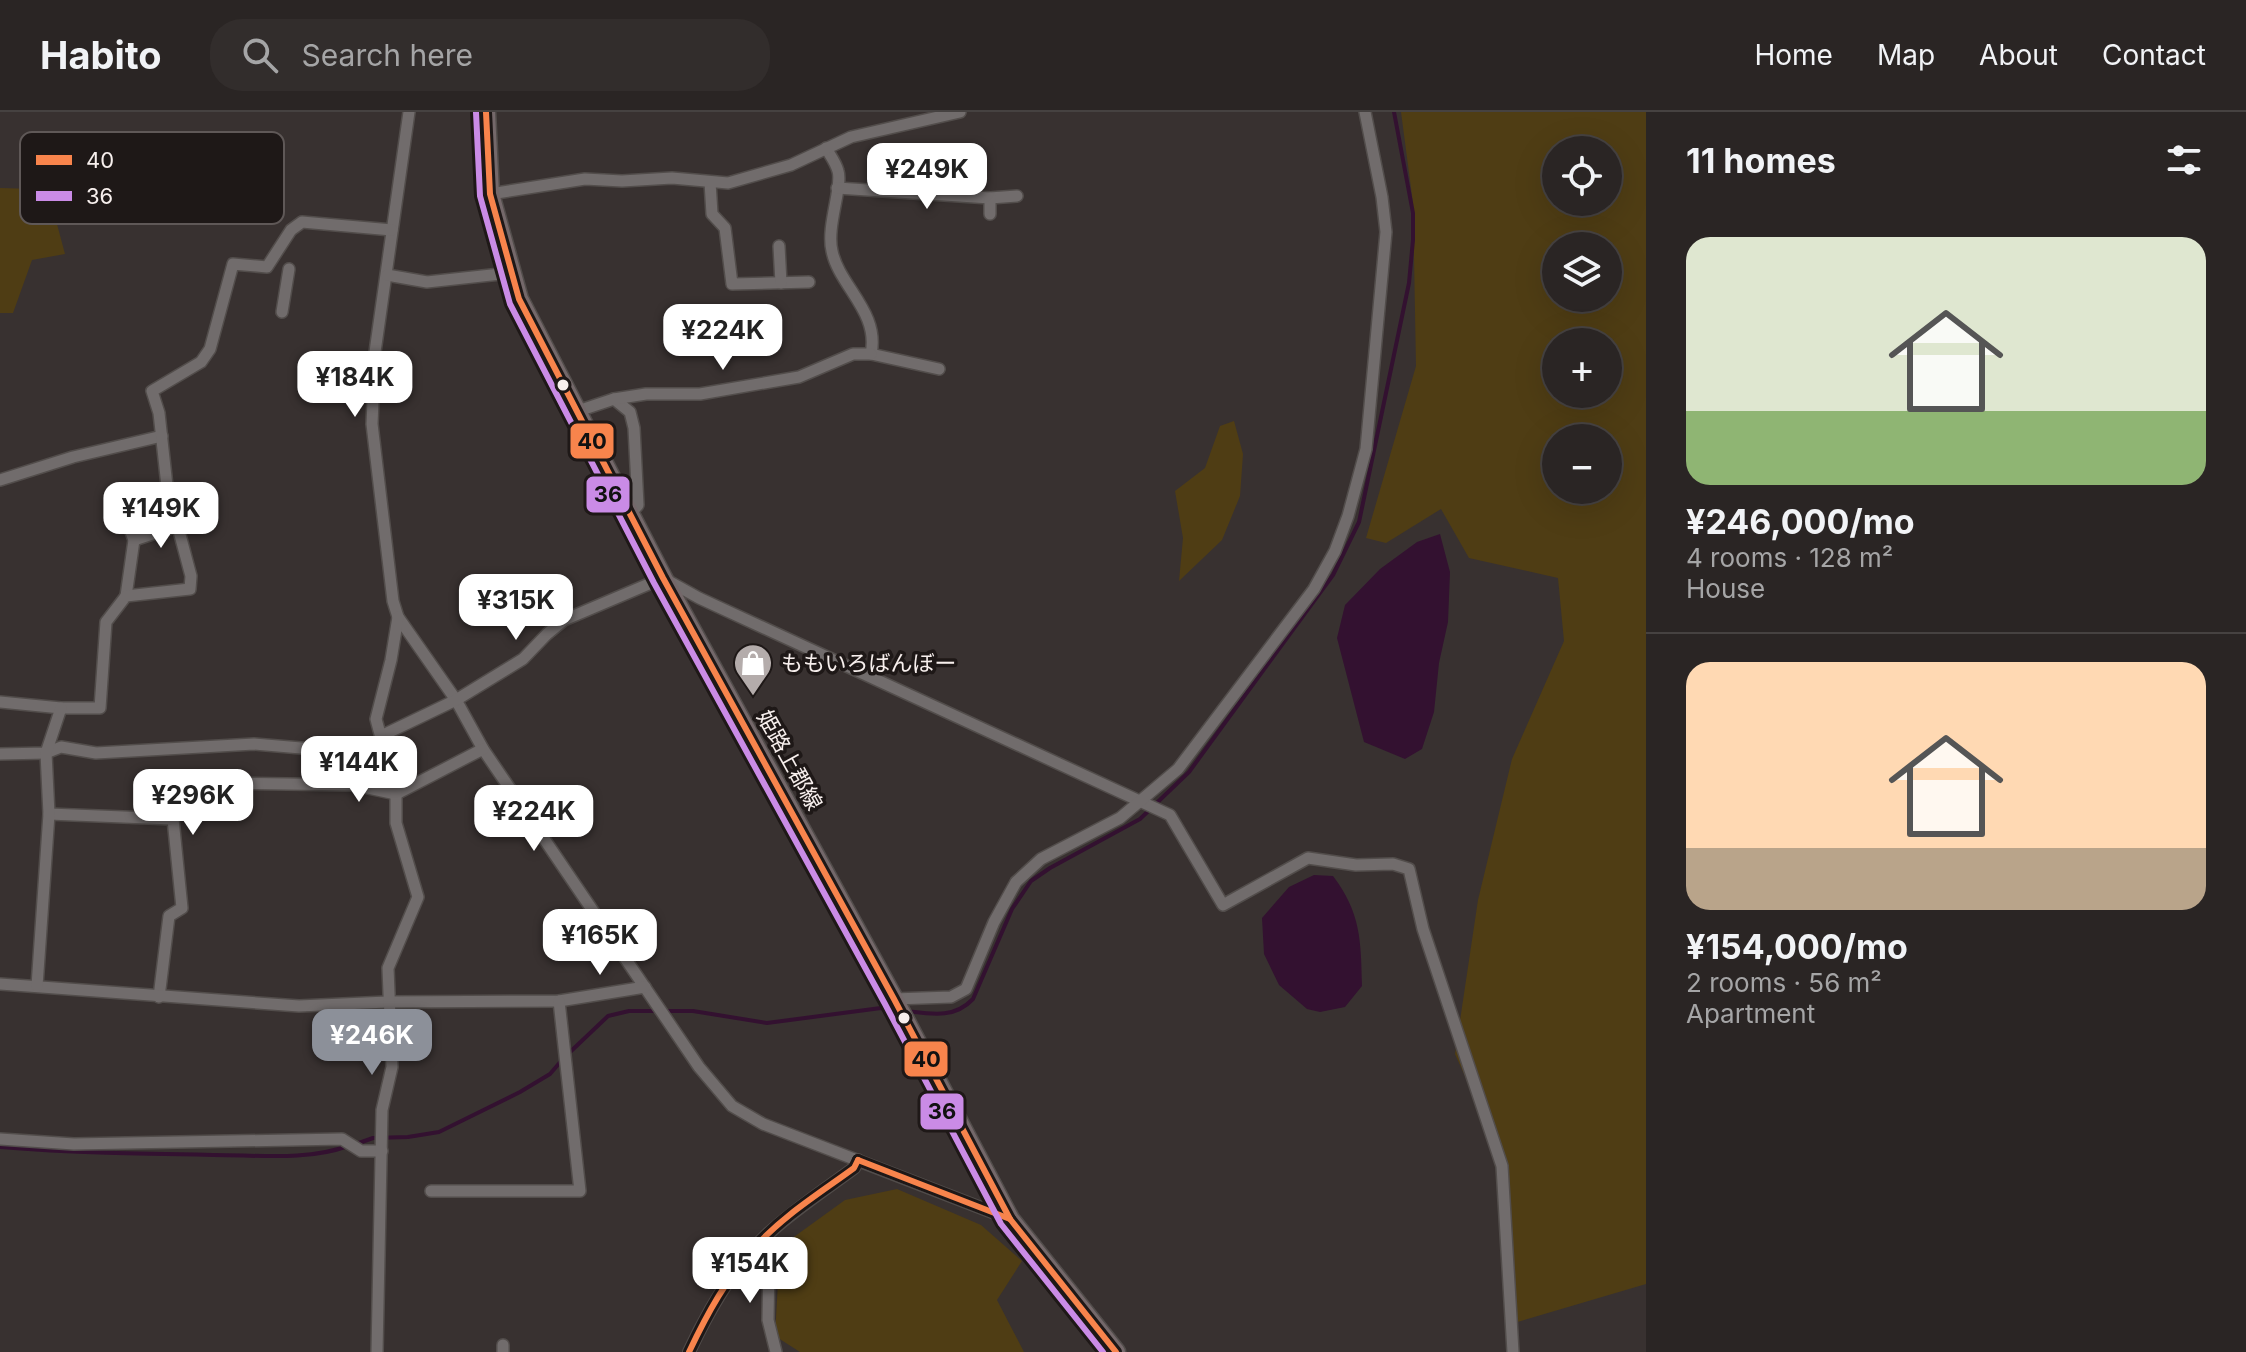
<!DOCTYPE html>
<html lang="en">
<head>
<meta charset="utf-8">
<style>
  body { margin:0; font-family:Inter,"Noto Sans JP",sans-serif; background:#322d2c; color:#f1f3f6; height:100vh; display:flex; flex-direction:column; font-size:30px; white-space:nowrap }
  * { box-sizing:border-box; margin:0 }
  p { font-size:26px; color:#a5a5a6 }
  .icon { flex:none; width:44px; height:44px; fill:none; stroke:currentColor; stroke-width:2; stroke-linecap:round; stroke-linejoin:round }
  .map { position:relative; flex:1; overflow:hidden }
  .sheet { display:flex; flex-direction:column; background:#2a2524; width:600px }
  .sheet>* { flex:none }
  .fabs { position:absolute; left:1542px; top:24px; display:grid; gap:16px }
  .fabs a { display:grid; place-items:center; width:80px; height:80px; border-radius:50%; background:#2a2524; box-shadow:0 8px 32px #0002,0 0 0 2px #464241; font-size:40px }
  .price { position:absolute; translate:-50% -68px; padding:0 18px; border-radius:16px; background:#fff; color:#222; font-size:26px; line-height:52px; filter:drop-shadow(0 2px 4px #0008) }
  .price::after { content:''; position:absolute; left:50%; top:48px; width:24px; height:18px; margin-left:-12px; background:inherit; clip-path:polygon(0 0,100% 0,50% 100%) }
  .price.active { background:#8c9099; color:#fff }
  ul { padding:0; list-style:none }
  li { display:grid; align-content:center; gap:16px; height:424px; padding:0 40px }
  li+li { border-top:2px solid #464241 }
  li span { display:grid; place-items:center; height:248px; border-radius:24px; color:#555 }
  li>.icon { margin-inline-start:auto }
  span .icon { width:144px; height:144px; fill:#fffc; stroke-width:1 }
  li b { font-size:34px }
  h2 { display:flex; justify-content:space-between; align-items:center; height:96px; padding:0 40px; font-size:34px }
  header { display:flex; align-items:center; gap:48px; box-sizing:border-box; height:112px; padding:0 40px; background:#2a2524; border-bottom:2px solid #464241 }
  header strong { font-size:38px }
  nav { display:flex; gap:44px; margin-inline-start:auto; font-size:28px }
  .search { width:560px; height:72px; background:#322d2c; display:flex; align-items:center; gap:20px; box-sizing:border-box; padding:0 28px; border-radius:32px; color:#a5a5a6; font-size:30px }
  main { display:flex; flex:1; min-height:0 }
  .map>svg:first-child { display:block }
  .green { fill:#4f3d14; fill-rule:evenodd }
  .water { fill:#331130 }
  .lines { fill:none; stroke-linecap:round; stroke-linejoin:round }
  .stream { stroke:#331130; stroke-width:4 }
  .minor-casing { stroke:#524d4b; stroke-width:14 }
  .primary-casing { stroke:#524d4b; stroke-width:21 }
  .minor { stroke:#716c6c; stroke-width:11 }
  .primary { stroke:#74686a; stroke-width:18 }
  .bus-1-casing { stroke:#1e1817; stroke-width:12 }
  .bus-2-casing { stroke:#1e1817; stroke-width:12 }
  .bus-1 { stroke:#f8844c; stroke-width:6 }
  .bus-2 { stroke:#ca8be6; stroke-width:6 }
  .bus-dot { fill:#f7efed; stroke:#1e1817; stroke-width:3 }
  .labels { text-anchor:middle; stroke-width:7; stroke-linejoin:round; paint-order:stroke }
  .poi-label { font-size:22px; fill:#f7efed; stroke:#1e1817; text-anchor:start }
  .street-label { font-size:22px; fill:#f7efed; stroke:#1e1817 }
  .key { fill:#1e1817; stroke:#5f5857; stroke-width:2 }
  .key-label { font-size:22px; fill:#f7efed }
  .line-badge { stroke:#1e1817; stroke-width:3 }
  .pale-badge-label { font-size:22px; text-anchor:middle; font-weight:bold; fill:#111 }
</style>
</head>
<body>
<header>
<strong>Habito</strong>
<div class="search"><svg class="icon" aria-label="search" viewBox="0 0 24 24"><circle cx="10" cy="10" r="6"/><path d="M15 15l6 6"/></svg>Search here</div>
<nav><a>Home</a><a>Map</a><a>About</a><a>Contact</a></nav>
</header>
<main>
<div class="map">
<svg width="1646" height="1240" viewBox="0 0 1646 1240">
  <rect width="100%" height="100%" fill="#383130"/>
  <!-- green -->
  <g class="green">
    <path d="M1401,0H1646V1172L1514,1211L1500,1042L1455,942L1478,788L1512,647L1564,529L1558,466L1469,446L1441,397L1386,431L1366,426L1416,254L1413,91ZM1556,38H1608V90H1556ZM1556,134H1608V186H1556ZM1556,230H1608V282H1556ZM1556,326H1608V378H1556Z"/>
    <path d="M0,76L35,77L54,101L65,142L32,148L13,201H0Z"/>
    <path d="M1234,309L1243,342L1240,384L1222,428L1179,469L1183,426L1175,379L1205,356L1220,314Z"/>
    <path d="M897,1077L981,1113L1022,1149L997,1188L1024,1240H800L775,1224L780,1135L845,1088Z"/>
  </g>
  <!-- water -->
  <g class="water">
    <path d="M1440,422L1450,460L1448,510L1439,551L1434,600L1422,637L1405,647L1364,630L1337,526L1345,493L1380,457L1417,430Z"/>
    <path d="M1314,763L1333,764C1361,801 1361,829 1362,874L1345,895L1320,900L1307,897L1279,873L1264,842L1262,806L1289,775Z"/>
  </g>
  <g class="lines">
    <!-- stream -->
    <g class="stream">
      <path d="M906,899C931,902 954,907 973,887L1012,797L1031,769L1050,756L1140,707L1189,660L1333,463L1359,410L1409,171L1413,128V101L1394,0"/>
      <path d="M568,942L608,904L629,899H693L767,911L881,896L893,897"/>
      <path d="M356,1032L373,1026L408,1025L439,1020L520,980L550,962L562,948"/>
      <path d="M0,1035C71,1041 143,1042 214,1043C258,1043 307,1049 348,1034"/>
    </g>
    <!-- minor casing -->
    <g class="minor-casing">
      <g id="minor">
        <path d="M409,0L375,240L372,312L393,489L398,505L456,588L483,637L699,955L732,994L763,1012L1010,1107"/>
        <path d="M826,36C830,43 836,51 838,59C843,74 826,115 832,139C839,174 880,200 871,242L939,257"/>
        <path d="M710,70L712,102L725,116L732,172L809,170"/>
        <path d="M837,76L990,86L1017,84"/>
        <path d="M490,82L585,67L622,69L672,66L728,71L791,53L851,25L960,0"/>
        <path d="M990,102V86"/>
        <path d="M779,134L781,171"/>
        <path d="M387,163L427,170L510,161"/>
        <path d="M282,200L289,157"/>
        <path d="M614,287L630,300L634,316L638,393L630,402"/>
        <path d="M578,299L614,287L646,282H700L799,265L853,242H871"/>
        <path d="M0,368L73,345L162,324"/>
        <path d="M134,428L177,414"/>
        <path d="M126,484L134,428L126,406"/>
        <path d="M0,590L61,596H100L106,510L126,484L190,477L191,464L167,374L159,301L152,279L201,250L210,237L233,152L267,155L291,118L302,110L392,118"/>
        <path d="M381,624L456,588L523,547L547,522L564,508L663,466L699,486L1170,703L1223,793L1308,746L1356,753L1393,752L1409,757L1423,817L1502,1054L1513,1240"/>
        <path d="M0,642L46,641L61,635L96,641L254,632L348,640L384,638"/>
        <path d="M215,671L354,673L396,682L483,637"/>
        <path d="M49,702L173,707L182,796L169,804L159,885"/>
        <path d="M0,872L299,894L387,890L559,889L645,875"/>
        <path d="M37,874L49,702L46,641L61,596"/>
        <path d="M894,887L951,885L966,877L994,810L1016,770L1041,747L1120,706L1178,657L1314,477L1335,439L1348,404L1366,337L1386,120L1382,85L1365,0"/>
        <path d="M0,1027L74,1032L342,1027L361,1039H382"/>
        <path d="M431,1079H580L559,889"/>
        <path d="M758,1132L769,1147L768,1208L776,1240"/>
        <path d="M503,1233V1240"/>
        <path d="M377,1240L382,998L392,955L388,856L418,785L396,711V682L376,607L391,548L398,505"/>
        <path d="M689,1240C709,1197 734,1153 769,1121C795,1097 826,1077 854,1056L858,1048"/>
      </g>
    </g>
    <!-- primary casing -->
    <g class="primary-casing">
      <path id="primary" d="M486,0L490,82L519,187L663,466L894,887L1010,1107L1116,1240"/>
    </g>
    <!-- minor -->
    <use href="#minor" class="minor"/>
    <!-- primary -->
    <use href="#primary" class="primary"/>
    <!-- bus-1 casing -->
    <g class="bus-1-casing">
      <g id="bus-1">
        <path d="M486,0L490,82L519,187L663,466L894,887L1010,1107L1116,1240"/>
        <path d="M858,1048L1010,1107"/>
        <path d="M689,1240C707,1202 727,1165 756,1134C784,1103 820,1081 854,1056L858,1048"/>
      </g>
    </g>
    <!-- bus-2 casing -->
    <g class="bus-2-casing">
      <path id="bus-2" d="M476,0L480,84L510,192L654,471L885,892L1001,1112L1103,1240"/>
    </g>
    <!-- bus-1 -->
    <use href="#bus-1" class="bus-1"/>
    <!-- bus-2 -->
    <use href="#bus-2" class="bus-2"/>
  </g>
  <!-- icons -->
  <defs>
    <g id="shop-pin" transform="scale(2)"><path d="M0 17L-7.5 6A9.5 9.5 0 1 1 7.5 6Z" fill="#b4acab" stroke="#1e1817"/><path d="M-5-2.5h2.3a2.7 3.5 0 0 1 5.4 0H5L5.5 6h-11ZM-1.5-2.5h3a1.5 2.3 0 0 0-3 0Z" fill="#fff"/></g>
  </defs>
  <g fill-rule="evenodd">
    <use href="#shop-pin" x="753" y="551"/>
  </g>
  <!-- markers -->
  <g class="bus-dot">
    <circle cx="563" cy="273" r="7"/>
    <circle cx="904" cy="906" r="7"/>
  </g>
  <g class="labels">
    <!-- poi labels -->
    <g class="poi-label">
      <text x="781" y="559">ももいろばんぼー</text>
    </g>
    <!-- street labels -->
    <g class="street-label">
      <text transform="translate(790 648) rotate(61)" y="8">姫路上郡線</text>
    </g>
  </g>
  <!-- legend -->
  <rect x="20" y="20" width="264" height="92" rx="12" class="key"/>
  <rect x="36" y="43" width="36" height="10" fill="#f8844c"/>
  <rect x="36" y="79" width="36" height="10" fill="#ca8be6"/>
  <g class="key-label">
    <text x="86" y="56">40</text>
    <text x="86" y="92">36</text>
  </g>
  <g class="line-badge">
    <rect x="569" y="310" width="46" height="38" rx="8" fill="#f8844c"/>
    <rect x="585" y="363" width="46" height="39" rx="8" fill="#ca8be6"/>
    <rect x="903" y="928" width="46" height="38" rx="8" fill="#f8844c"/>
    <rect x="919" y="980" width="46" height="39" rx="8" fill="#ca8be6"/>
  </g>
  <g class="pale-badge-label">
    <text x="592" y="337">40</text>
    <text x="608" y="390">36</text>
    <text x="926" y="955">40</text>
    <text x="942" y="1007">36</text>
  </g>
</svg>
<div class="fabs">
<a><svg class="icon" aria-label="locate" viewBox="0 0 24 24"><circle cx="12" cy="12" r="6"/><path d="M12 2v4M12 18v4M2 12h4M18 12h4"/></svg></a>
<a><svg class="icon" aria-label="layers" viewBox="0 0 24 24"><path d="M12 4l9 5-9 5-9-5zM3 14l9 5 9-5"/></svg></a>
<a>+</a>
<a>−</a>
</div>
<b class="price" style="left:927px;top:99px">¥249K</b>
<b class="price" style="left:723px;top:260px">¥224K</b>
<b class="price" style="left:355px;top:307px">¥184K</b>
<b class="price" style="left:161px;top:438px">¥149K</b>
<b class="price" style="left:516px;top:530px">¥315K</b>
<b class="price" style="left:359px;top:692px">¥144K</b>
<b class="price" style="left:193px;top:725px">¥296K</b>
<b class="price" style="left:534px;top:741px">¥224K</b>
<b class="price" style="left:600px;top:865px">¥165K</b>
<b class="price active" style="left:372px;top:965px">¥246K</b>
<b class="price" style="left:750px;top:1193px">¥154K</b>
</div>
<section class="sheet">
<h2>11 homes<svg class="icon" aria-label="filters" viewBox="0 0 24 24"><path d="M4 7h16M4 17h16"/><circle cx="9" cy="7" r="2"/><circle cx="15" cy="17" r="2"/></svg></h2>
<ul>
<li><span style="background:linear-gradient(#dfe7d0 70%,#8fb573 0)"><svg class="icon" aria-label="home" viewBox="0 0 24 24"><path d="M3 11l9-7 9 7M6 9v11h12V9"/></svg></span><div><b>¥246,000/mo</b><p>4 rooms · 128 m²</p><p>House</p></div></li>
<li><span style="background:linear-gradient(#ffd9b3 75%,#b9a48a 0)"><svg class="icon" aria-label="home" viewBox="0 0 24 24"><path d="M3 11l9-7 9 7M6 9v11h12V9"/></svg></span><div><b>¥154,000/mo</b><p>2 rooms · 56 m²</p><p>Apartment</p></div></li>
</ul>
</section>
</main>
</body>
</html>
